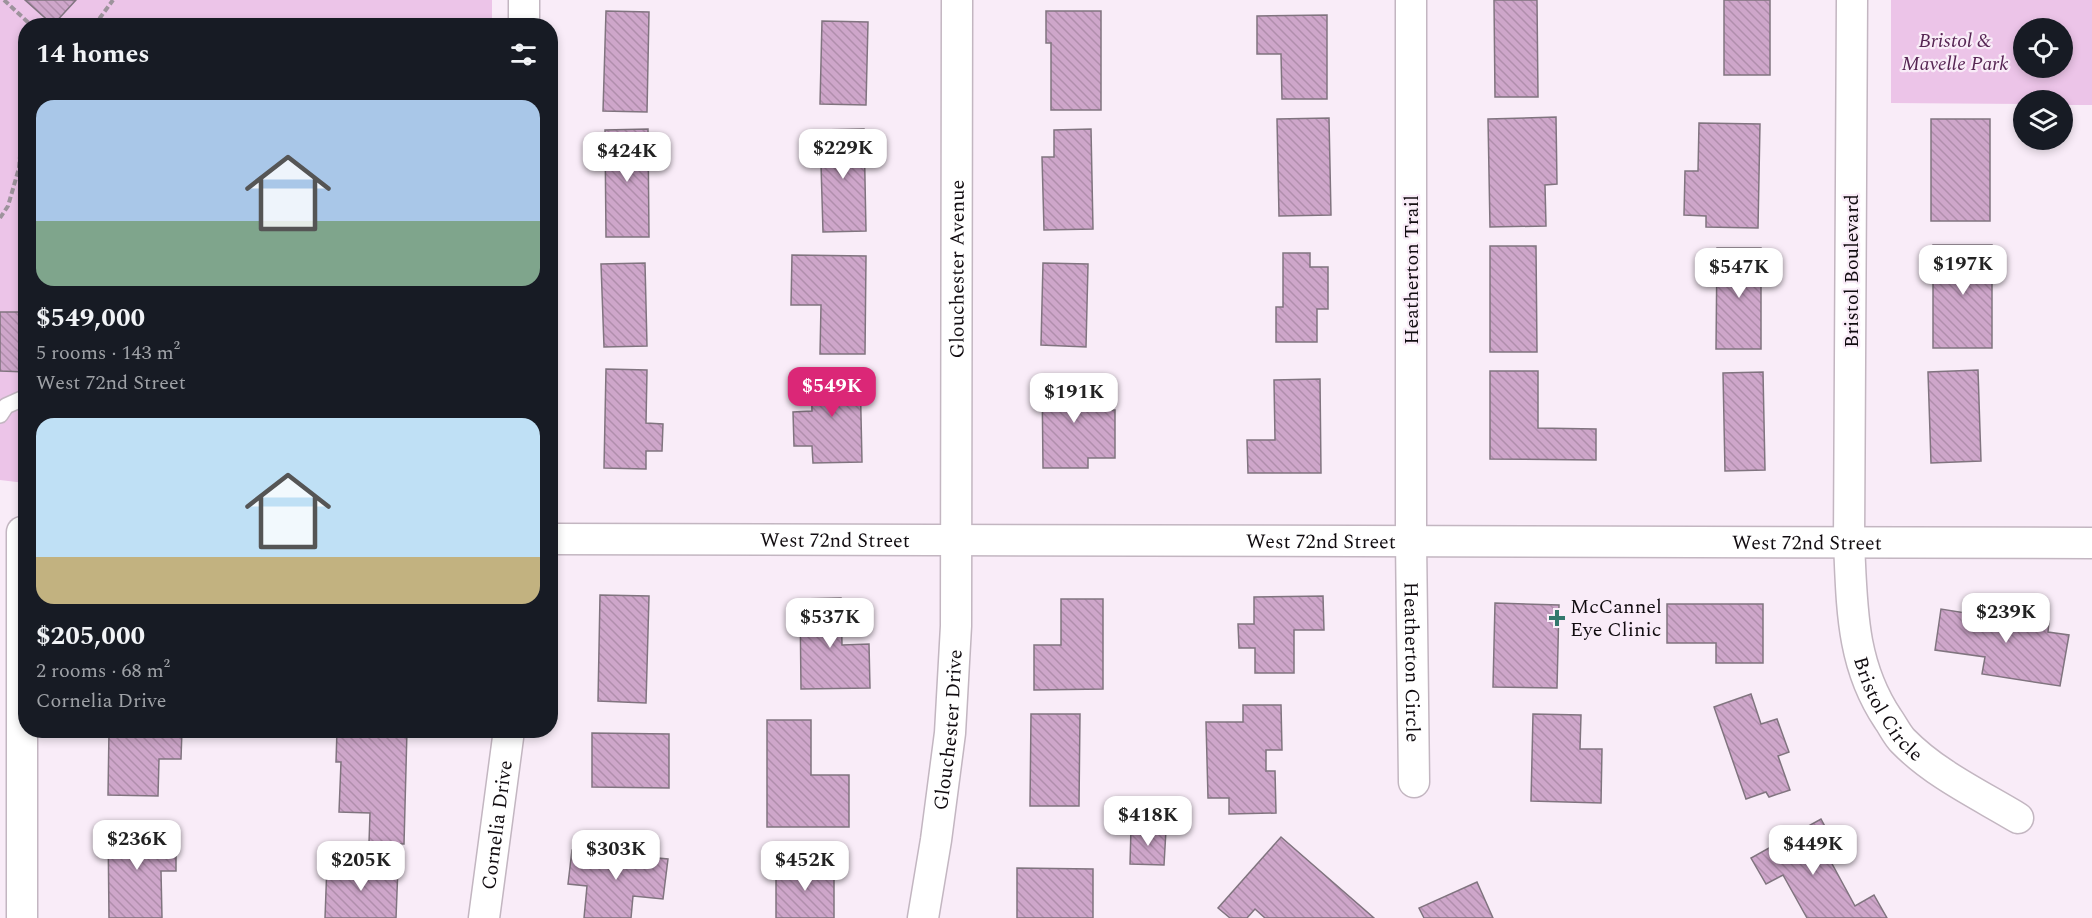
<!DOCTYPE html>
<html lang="en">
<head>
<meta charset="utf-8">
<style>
  body { margin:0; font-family:Spectral,serif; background:#242831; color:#f1f3f6; height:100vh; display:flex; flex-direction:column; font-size:22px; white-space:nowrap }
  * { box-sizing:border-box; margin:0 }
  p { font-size:20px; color:#9ea1a6 }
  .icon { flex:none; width:33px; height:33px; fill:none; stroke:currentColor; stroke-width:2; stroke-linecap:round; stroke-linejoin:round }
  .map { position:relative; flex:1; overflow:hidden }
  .side { position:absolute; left:18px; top:18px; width:540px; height:720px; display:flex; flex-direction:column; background:#171b24; border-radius:24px; box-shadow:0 3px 9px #0003 }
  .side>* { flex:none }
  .tools { position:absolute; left:2013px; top:18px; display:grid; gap:12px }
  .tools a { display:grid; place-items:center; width:60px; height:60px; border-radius:50%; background:#171b24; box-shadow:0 3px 9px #0003; font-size:30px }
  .price { position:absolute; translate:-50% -51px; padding:0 14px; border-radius:12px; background:#fff; color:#222; font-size:20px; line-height:39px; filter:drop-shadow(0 2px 3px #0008) }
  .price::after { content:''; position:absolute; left:50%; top:36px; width:18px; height:14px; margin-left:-9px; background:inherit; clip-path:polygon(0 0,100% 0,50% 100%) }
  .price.active { background:#db2777; color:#fff }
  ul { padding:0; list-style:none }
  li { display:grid; align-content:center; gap:12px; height:318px; padding:0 18px }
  li span { display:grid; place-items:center; height:186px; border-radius:18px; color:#555 }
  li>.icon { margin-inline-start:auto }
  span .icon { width:108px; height:108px; fill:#fffc; stroke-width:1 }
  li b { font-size:26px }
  h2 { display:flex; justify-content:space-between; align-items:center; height:72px; padding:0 18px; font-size:26px }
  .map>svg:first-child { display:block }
  .green { fill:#ecc4e8; fill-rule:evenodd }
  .building { fill:url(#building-back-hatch); stroke:#80747f; stroke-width:1.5 }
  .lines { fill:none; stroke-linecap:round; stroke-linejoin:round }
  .service-casing { stroke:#c3b6c1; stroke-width:18 }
  .minor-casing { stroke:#c3b6c1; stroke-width:33 }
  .path { stroke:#9d939c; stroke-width:4; stroke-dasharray:6 3; stroke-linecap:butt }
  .service { stroke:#fff; stroke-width:15 }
  .minor { stroke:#fff; stroke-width:30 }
  .poi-dot { fill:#33786d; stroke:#f9ecf8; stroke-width:2 }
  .labels { text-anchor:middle; stroke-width:4.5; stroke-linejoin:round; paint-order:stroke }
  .park-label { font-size:20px; font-style:italic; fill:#562553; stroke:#f9ecf8 }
  .street-label { font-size:20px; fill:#110c10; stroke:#f9ecf8 }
  .poi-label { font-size:20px; fill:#110c10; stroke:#f9ecf8; text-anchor:start }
</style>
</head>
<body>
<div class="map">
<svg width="2092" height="918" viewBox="0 0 2092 918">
  <defs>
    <pattern id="building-back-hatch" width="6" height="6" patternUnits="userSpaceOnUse" patternTransform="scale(1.5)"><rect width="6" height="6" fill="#cea6ca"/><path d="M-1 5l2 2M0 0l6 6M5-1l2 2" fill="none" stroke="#b08eac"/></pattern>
  </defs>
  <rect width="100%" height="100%" fill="#f9ecf8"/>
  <!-- green -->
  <g class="green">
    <path d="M0,0H492V25L26,26L25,483L0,480Z"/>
    <path d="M1891,0H2092V105H2063L2062,100H2024L2023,104L1891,103ZM2062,28V68H2024V28Z"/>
  </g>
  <!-- building -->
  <g class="building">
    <path d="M25,0H76L53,25Z"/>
    <path d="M1494,0H1537L1538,97H1495Z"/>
    <rect x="1724" y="0" width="46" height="75"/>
    <path d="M606,11L649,12L647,112L603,111Z"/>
    <path d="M1046,11H1101V110H1051V43H1046Z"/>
    <path d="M1327,15V99H1282L1281,54H1257V16Z"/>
    <path d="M822,21L868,22L866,105L820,104Z"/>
    <path d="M1556,117L1557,184L1545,185L1546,226L1490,227L1488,119Z"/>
    <path d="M1329,118L1331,215L1279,216L1277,119Z"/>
    <rect x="1931" y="119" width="59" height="102"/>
    <path d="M1699,123L1760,124L1758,228L1706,227V216L1684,215L1685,171H1698Z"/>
    <path d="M648,129L649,237H606L605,130Z"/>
    <path d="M864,129L866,231L823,232L820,130Z"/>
    <path d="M1091,129L1093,229L1044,230L1042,157H1054V130Z"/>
    <rect x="1933" y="245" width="59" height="103"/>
    <path d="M1490,246H1536L1537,352H1490Z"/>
    <path d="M1717,248H1761V349H1716Z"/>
    <path d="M1283,253H1310V267H1328V309H1317V342H1276V307H1283Z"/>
    <path d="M792,255L866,256L865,354H820L821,305H791Z"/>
    <path d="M645,263L647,346L604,347L601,264Z"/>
    <path d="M1043,263L1088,264L1086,347L1041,345Z"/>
    <path d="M0,312H26V372L0,371Z"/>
    <path d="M606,369L647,370L646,423L663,424L662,451H646V469L604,468Z"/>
    <path d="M860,370L862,462L813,463L812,446H794L793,412L812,411L811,371Z"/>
    <path d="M1978,370L1981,461L1931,463L1928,372Z"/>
    <path d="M1490,371H1538V428L1596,429V460L1490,459Z"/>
    <path d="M1763,372L1765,470L1725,471L1723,373Z"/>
    <path d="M1087,374V410H1115V458H1088V468H1043L1042,375Z"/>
    <path d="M1320,379L1321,473H1248L1247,440H1275L1274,380Z"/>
    <path d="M600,595L649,596L646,703L598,701Z"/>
    <path d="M1323,596L1324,630H1294V673H1255V648H1239L1238,624H1254V597Z"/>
    <path d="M841,598L842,645L869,644L870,688L801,689L800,599Z"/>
    <path d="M1061,599H1103V689L1034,690V645H1061Z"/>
    <path d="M1495,603L1559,605L1557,688L1493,687Z"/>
    <path d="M1986,603L2018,608L2016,616L2049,621L2048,632L2069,635L2060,686L1982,674L1985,657L1935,650L1941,609L1984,616Z"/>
    <path d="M1667,604H1763V663H1716V643H1667Z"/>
    <path d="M1751,694L1761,724L1777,719L1789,752L1778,756L1790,790L1769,797L1766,792L1746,799L1714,707Z"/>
    <path d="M1243,705H1281L1282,750H1266V771H1275L1276,813L1229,814V798H1208L1206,722H1243Z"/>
    <path d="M1031,714H1080L1079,806H1030Z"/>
    <path d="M1533,714L1581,715L1580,749H1602L1601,803L1531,801Z"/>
    <path d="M767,720H811V775H849V827H767Z"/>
    <path d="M109,730H182L181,759H159L158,796L108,795Z"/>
    <path d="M337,730H407L404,844L369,843L370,813L339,812L341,762H336Z"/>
    <path d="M592,733L669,734V788L592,787Z"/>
    <path d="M1821,819L1834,843L1824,849L1855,906L1874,895L1887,918H1807L1783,875L1766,884L1751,858Z"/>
    <path d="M108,825H159V845H176V871H161L162,918H109Z"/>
    <path d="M1131,829L1166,830L1164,865L1130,864Z"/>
    <path d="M1281,837L1374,918H1265L1255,909L1247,918H1230L1218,908Z"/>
    <path d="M572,850L668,859L663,899L633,896L631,918H584L587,886L568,884Z"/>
    <path d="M327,864L398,867L396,918H325Z"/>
    <rect x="776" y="867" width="58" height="51"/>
    <path d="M1017,868L1093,869V918H1017Z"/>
    <path d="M1477,882L1493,918H1424L1419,908Z"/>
  </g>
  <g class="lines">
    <!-- service casing -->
    <g class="service-casing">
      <path id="service" d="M0,415L6,406L26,397"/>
    </g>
    <!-- minor casing -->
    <g class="minor-casing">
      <g id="minor">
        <path id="s1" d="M1411,0V540L1414,782"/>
        <path id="s2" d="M1852,0L1849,542C1852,606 1851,664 1888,719C1893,726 1897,735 1903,741C1935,774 1980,795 2018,818"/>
        <path d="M524,26V0"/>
        <path d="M22,532V918"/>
        <path id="s3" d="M550,539L2092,543"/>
        <path id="s4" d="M484,918L509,730"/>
        <path id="s5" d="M923,918L936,840L950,733L956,626L957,0"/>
      </g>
    </g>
    <!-- path -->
    <g class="path">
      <path d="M4,0L32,26"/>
      <path d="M94,26L113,0"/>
      <path d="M0,218L8,206L19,168L26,87"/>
    </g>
    <!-- service -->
    <use href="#service" class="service"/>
    <!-- minor -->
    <use href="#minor" class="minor"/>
  </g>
  <!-- markers -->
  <path class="poi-dot" d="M1554 609h6v6h6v6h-6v6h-6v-6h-6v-6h6z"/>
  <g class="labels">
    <!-- park labels -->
    <g class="park-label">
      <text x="1955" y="47">Bristol &amp;<tspan x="1955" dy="23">Mavelle Park</tspan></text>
    </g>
    <!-- street labels -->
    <g class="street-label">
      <text dy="7" stroke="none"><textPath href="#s5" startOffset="651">Glouchester Avenue</textPath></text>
      <text transform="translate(1411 270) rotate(-90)" y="7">Heatherton Trail</text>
      <text transform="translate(1851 271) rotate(-90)" y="7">Bristol Boulevard</text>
      <text dy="7" stroke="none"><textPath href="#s3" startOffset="285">West 72nd Street</textPath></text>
      <text dy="7" stroke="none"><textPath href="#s3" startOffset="771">West 72nd Street</textPath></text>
      <text dy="7" stroke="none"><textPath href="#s3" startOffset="1257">West 72nd Street</textPath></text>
      <text dy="7" stroke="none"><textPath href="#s1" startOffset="662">Heatherton Circle</textPath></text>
      <text dy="7" stroke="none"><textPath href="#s2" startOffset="717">Bristol Circle</textPath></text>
      <text dy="7" stroke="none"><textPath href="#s5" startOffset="190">Glouchester Drive</textPath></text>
      <text dy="7" stroke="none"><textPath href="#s4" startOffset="94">Cornelia Drive</textPath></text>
    </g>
    <!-- poi labels -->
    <g class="poi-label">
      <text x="1570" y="613">McCannel<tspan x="1570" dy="23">Eye Clinic</tspan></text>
    </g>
  </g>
</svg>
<div class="tools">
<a><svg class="icon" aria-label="locate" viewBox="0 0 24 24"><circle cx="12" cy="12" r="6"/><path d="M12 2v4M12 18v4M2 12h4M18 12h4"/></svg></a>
<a><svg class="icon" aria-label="layers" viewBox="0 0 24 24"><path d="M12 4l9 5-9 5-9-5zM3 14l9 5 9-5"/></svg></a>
</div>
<b class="price" style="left:843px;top:180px">$229K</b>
<b class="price" style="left:627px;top:183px">$424K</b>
<b class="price" style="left:1963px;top:296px">$197K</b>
<b class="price" style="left:1739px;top:299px">$547K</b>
<b class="price active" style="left:832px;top:418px">$549K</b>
<b class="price" style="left:1074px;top:424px">$191K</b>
<b class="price" style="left:2006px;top:644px">$239K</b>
<b class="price" style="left:830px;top:649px">$537K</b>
<b class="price" style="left:1148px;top:847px">$418K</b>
<b class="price" style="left:137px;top:871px">$236K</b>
<b class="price" style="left:1813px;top:876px">$449K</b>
<b class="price" style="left:616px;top:881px">$303K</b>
<b class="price" style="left:361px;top:892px">$205K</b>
<b class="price" style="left:805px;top:892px">$452K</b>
<section class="side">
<h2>14 homes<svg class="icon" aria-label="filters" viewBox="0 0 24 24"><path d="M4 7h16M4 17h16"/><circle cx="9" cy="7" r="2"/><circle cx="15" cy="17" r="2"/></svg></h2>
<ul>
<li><span style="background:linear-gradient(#a9c7e8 65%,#7fa58c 0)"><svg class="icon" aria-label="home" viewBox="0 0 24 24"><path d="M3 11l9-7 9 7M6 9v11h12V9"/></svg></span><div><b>$549,000</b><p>5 rooms · 143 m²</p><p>West 72nd Street</p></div></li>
<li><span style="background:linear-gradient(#bfe0f5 75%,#c2b280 0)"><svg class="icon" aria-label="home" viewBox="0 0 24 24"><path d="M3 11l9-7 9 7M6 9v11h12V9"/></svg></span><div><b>$205,000</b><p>2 rooms · 68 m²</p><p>Cornelia Drive</p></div></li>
</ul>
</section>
</div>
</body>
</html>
